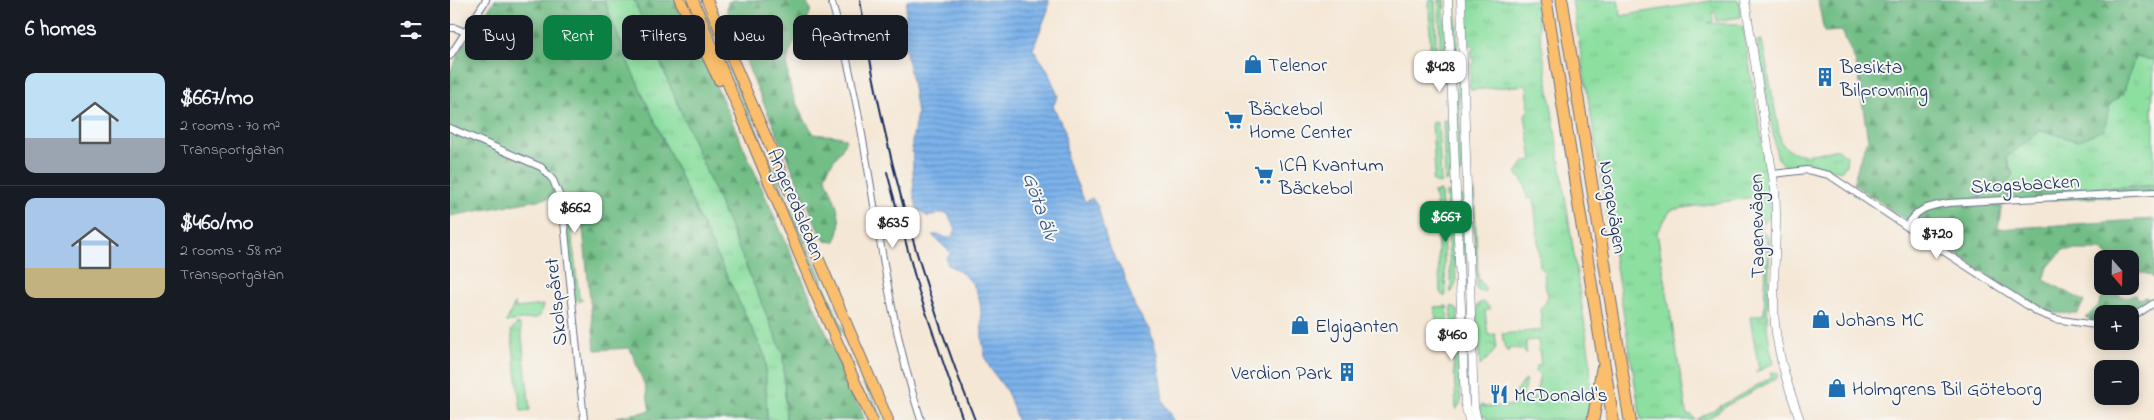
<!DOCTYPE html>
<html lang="en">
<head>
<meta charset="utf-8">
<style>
  body { margin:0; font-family:"Indie Flower",sans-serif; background:#242831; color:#f1f3f6; height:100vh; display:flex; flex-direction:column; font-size:19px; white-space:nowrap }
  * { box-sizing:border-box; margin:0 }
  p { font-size:16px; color:#9ea1a6 }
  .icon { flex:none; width:28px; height:28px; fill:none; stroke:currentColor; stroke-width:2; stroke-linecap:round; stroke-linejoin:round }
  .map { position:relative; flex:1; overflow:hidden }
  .details { display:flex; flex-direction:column; background:#171b24; width:450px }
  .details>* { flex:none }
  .top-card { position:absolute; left:15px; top:15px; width:475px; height:45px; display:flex; gap:10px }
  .needle { width:32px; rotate:160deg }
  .controls { position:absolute; left:1644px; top:250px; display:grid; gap:10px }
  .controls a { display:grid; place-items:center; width:45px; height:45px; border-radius:10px; background:#171b24; box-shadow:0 2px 12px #0003; font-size:25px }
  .price { position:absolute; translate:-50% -42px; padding:0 11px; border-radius:10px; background:#fff; color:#222; font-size:16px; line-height:32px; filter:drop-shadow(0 1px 2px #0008) }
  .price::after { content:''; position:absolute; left:50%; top:30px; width:15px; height:11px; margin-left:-8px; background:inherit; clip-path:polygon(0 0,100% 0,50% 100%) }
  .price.selected { background:#0b8043; color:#fff }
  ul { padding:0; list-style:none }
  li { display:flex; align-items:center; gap:15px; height:125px; padding:0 25px }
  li+li { border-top:1px solid #363941 }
  li span { display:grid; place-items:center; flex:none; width:140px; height:100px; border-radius:10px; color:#555 }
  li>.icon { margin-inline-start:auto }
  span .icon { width:60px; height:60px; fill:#fffc; stroke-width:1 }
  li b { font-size:21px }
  h2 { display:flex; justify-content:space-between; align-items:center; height:60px; padding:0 25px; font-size:21px }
  .pill { padding:0 18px; border-radius:10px; background:#171b24; box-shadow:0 2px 12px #0003; font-size:18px; line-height:45px }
  .pill.selected { background:#0b8043; color:#fff }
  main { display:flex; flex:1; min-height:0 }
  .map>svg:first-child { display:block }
  .grass { fill:url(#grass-tufts); stroke:#54877f }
  .forest { fill:url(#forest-firs); stroke:#467672 }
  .water { fill:url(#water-rules); stroke:#4b70a4 }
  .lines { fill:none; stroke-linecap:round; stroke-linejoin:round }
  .minor-casing { stroke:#676f88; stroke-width:8 }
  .tertiary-casing { stroke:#676f88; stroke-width:9 }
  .trunk-casing { stroke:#676f88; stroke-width:12 }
  .motorway-casing { stroke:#676f88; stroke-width:13 }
  .minor { stroke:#fff; stroke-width:6 }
  .tertiary { stroke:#fff; stroke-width:8 }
  .trunk { stroke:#fabe6d; stroke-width:10 }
  .motorway { stroke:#fabe6d; stroke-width:11 }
  .rail { stroke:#1b2f5e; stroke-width:2 }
  .labels { text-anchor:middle; stroke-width:4; stroke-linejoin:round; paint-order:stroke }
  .poi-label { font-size:20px; fill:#1b2f5e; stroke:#f6f6f2; text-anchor:start }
  .street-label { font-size:20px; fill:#1b2f5e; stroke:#f6f6f2 }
  .water-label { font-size:21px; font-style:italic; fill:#385688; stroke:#f6f6f2 }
</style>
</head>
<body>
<main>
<section class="details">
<h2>6 homes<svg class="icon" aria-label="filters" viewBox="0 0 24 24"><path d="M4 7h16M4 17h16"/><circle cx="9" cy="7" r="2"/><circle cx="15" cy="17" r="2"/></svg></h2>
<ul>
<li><span style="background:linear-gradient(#bfe0f5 65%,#9aa5b1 0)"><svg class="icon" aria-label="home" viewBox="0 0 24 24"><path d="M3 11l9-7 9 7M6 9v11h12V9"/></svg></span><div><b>$667/mo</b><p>2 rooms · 70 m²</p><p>Transportgatan</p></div></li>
<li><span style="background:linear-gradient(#a9c7e8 70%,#c2b280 0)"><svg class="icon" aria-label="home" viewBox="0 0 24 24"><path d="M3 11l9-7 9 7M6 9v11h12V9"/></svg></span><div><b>$460/mo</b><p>2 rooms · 58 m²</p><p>Transportgatan</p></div></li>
</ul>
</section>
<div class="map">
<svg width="1704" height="420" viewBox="0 0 1704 420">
  <defs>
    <pattern id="grass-tufts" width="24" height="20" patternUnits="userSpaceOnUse" patternTransform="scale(1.25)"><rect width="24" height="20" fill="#8ddfa0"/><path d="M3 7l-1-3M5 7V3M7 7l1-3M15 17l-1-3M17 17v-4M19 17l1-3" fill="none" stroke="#79c08c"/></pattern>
    <pattern id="forest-firs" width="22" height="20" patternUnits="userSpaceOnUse" patternTransform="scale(1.25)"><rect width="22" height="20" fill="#72be86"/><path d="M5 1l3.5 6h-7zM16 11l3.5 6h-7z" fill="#5d9b71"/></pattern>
    <pattern id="water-rules" width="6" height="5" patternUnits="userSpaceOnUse" patternTransform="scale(1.25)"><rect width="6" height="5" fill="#7bb2ea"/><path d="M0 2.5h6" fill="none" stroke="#6491c1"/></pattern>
  </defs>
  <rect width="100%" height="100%" fill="#f6f6f2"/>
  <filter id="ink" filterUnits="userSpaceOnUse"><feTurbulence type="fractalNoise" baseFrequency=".02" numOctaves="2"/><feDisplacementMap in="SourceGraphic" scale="10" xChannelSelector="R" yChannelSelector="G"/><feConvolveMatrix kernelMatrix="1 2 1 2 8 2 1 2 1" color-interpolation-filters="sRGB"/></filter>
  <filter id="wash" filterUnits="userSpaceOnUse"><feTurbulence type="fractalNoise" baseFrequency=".0096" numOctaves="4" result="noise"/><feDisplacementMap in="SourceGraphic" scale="20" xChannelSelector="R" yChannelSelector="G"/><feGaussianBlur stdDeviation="1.12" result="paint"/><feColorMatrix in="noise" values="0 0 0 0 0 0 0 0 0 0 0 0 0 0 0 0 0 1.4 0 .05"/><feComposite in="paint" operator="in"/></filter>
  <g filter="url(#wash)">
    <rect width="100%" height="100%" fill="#f5e7d5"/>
    <!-- grass -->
    <g class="grass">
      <path d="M154,0H184L333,354L336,420H317L315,356L253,226L180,67Z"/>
      <path d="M248,0H250L433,420H431Z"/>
      <path d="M979,0H985L987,81L981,79Z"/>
      <path d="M989,0H994L996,83L991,82Z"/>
      <path d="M1002,0H1006L1008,67L1011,82H1005Z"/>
      <path d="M1014,0H1085L1140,359L1141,399L1137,420H1037L1036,416H1031L1030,406L1032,405L1035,407L1065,405L1067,390L1076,379L1073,396L1085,398L1090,374L1085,372L1086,366L1091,365L1088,340L1076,341V354L1072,349L1058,348V352L1055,349L1052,334L1092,330L1090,309L1096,302L1098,294C1093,286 1097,273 1090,266L1084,198L1077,199L1075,184L1066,173L1074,162L1082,160L1075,115L1079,109L1077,85L1022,90L1019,86L1022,64L1024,63V59L1021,58V51L1023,50L1024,46L1018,45Z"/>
      <path d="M1122,0H1168L1171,16L1266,0H1289L1291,17L1267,21L1265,12H1262L1263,21L1258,23L1288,24L1293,27L1317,170L1321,216L1315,222L1309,223L1308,198L1304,197L1221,210L1207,232L1237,415H1242L1245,420H1191Z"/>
      <path d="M1312,40L1331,142C1344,162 1369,152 1388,149L1397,156L1396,165L1391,171L1363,166H1337L1331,163L1327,156L1307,41Z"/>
      <path d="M1685,57L1704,60L1702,115L1704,121V185L1554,193V188L1563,174L1556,158C1566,148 1579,141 1590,131L1601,133L1627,141L1660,104L1673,94Z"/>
      <path d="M1006,86H1012L1009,100L1012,172L1008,174Z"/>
      <path d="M993,120L998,121L1000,174L998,181L995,182Z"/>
      <path d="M982,122L988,123L991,180V183L987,184L982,180L985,173Z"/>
      <path d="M1024,189L1028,278L1036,289L1033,293L1027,290L1022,197Z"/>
      <path d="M991,191L996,295L994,297L990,292L986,201L983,192Z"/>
      <path d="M996,192L1001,194L1003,199L1006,284L1001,293Z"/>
      <path d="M1009,196H1013V199L1017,286V288L1013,289Z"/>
      <path d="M121,206L124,209L119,212L129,298L133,299L130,302L125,299L115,213L116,207Z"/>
      <path d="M1307,230L1315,233L1320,239L1317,327L1321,353L1324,363L1306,373V371L1309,370L1300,317L1314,314L1317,239Z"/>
      <path d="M1034,302L1041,309L1035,311L1038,335L1045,334C1049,354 1041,353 1030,366L1026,308L1030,303Z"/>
      <path d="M65,303L66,308L93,305L90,316L86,318L56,322Z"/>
      <path d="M997,306L998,330L989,333L984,307Z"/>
      <path d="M1001,306L1006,308L1008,311L1007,341L1011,402L1006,410Z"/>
      <path d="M67,324L70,325L71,329L80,410L71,411L61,330Z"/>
      <path d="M1325,372L1328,374L1327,378L1276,406L1257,419L1246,420L1322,377L1320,373Z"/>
    </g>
    <!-- forest -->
    <g class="forest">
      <path d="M45,0H154L180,67L253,226L315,356L317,420H163L166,417L200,411L196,389L180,348L145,350L130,198L104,197L0,216V72L13,46Z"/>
      <path d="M184,0H228L415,420H336L333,354Z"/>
      <path d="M283,0H354L361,9C357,26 342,40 338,58C334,85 350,113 364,134C375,136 386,134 396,139C392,153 380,162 375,176C382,194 398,224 384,242L375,241L369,231L301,74L277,10L278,2Z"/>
      <path d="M1368,0H1704V60L1685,57L1673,94L1660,104L1654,130L1627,141L1601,133L1590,131L1556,158L1563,174L1554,188V193L1704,185V195L1552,202L1548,229L1704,219V279L1700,275L1680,269V259H1664L1650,250H1613L1598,267L1594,280L1634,301L1628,313H1601L1577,302L1403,184L1410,159L1418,140L1406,63L1392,31L1374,32Z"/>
      <path d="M1668,294L1674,297L1685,295L1688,299L1696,297L1700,300L1695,307L1680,316V314H1652V324L1639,321L1636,318L1649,305L1650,299L1658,295L1664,296Z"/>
    </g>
    <!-- water -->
    <path class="water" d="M457,0H599L598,10L583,49L597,69L608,96L603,106L615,131L617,161L635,202L642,198L648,207L658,245L672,271L685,307L700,331L707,354L713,402L724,420H567C564,412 562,402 558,394C553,383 542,374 537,362C523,323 547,288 498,265L496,258L501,253L482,235H490L496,238L502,237L506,229L497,213H489L478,217L467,208L464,195L462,142L467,113L462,81L453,39Z"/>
  </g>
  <g filter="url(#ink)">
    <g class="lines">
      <!-- minor casing -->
      <g class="minor-casing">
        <g id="minor">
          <path d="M381,0C423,137 426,284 471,420"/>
          <path d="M0,28H5L15,32"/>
          <path d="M0,56L36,0"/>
          <path d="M0,128L91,167L103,180L112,202L134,420"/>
          <path d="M1323,174L1357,170L1379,175L1499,255L1589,313L1605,319L1652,326"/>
          <path d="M1457,226C1469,207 1477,207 1498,203L1704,192"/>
          <path d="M1680,319L1704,303"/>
        </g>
      </g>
      <!-- tertiary casing -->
      <g class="tertiary-casing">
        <g id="tertiary">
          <path d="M998,0L1015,404L1019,420"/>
          <path d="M1011,0L1024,407L1027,420"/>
          <path d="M1295,0L1325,190C1329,235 1321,279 1325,324C1328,357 1339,389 1350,420"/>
        </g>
      </g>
      <!-- trunk casing -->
      <g class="trunk-casing">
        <g id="trunk">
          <path d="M230,0L269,80"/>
          <path d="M243,0L364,290L422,420"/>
          <path d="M257,0L438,420"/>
        </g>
      </g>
      <!-- motorway casing -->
      <g class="motorway-casing">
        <g id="motorway">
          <path d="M1096,0L1163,420"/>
          <path d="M1112,0L1180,420"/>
          <path d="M1143,420L1152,369"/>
        </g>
      </g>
      <!-- minor -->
      <use href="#minor" class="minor"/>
      <!-- tertiary -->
      <use href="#tertiary" class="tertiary"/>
      <!-- trunk -->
      <use href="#trunk" class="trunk"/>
      <!-- motorway -->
      <use href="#motorway" class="motorway"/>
      <!-- rail -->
      <g class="rail">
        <path d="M410,0C432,144 471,285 525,420"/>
        <path d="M437,172L469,292L513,420"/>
      </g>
    </g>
  </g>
  <!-- icons -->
  <defs>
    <g id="shop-bare" transform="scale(1.5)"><path d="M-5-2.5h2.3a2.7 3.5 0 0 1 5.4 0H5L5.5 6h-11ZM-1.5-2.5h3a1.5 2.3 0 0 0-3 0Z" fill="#1f6fb2" stroke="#f6f6f2" stroke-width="2.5" paint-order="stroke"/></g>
    <g id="building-bare" transform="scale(1.5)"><path d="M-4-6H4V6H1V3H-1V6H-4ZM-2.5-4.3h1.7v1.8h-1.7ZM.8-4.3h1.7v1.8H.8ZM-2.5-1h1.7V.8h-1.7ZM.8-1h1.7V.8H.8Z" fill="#1f6fb2" stroke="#f6f6f2" stroke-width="2.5" paint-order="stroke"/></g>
    <g id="supermarket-bare" transform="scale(1.5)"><path d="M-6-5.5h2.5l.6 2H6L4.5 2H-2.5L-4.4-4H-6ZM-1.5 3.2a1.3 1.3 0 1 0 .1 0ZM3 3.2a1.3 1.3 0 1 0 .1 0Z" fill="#1f6fb2" stroke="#f6f6f2" stroke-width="2.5" paint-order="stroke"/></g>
    <g id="restaurant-bare" transform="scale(1.5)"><path d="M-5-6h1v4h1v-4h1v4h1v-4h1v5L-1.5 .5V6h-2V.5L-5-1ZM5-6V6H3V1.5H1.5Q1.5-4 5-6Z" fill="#1f6fb2" stroke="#f6f6f2" stroke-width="2.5" paint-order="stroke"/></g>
  </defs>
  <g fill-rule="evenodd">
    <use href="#shop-bare" x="803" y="64"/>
    <use href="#building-bare" x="1375" y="77"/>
    <use href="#supermarket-bare" x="784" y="120"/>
    <use href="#supermarket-bare" x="814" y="175"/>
    <use href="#shop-bare" x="1371" y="319"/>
    <use href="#shop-bare" x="850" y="325"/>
    <use href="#building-bare" x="897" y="372"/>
    <use href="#shop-bare" x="1387" y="388"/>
    <use href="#restaurant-bare" x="1049" y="394"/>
  </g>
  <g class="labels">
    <!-- poi labels -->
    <g class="poi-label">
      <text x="818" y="71">Telenor</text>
      <text x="1390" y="73">Besikta<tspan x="1390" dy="23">Bilprovning</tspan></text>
      <text x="799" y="115">Bäckebol<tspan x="799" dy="23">Home Center</tspan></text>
      <text x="829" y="171">ICA Kvantum<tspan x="829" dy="23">Bäckebol</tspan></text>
      <text x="1386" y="326">Johans MC</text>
      <text x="865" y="332">Elgiganten</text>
      <text x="882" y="379" text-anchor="end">Verdion Park</text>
      <text x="1402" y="395">Holmgrens Bil Göteborg</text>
      <text x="1064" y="401">McDonald's</text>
    </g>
    <!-- street labels -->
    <g class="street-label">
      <text transform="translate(1575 183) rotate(-3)" y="7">Skogsbacken</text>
      <text transform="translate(347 204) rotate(67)" y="7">Angeredsleden</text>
      <text transform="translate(1164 207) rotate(81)" y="7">Norgevägen</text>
      <text transform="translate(1306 226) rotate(-91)" y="7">Tagenevägen</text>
      <text transform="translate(105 302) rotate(-96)" y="7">Skolspåret</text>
    </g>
    <!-- water labels -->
    <g class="water-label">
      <text transform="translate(591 206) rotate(71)" y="7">Göta älv</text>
    </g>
  </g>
</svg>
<div class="controls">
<a><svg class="needle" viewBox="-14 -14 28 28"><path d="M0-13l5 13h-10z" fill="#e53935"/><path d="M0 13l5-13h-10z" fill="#9ea1a6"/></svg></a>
<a>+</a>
<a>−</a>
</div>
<b class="price" style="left:990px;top:93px">$428</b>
<b class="price" style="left:125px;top:234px">$662</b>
<b class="price selected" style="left:996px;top:243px">$667</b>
<b class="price" style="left:443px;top:249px">$635</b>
<b class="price" style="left:1487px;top:260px">$720</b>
<b class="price" style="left:1002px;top:361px">$460</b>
<div class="top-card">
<a class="pill">Buy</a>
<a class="pill selected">Rent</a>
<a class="pill">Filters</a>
<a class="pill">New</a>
<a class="pill">Apartment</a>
</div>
</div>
</main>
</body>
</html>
